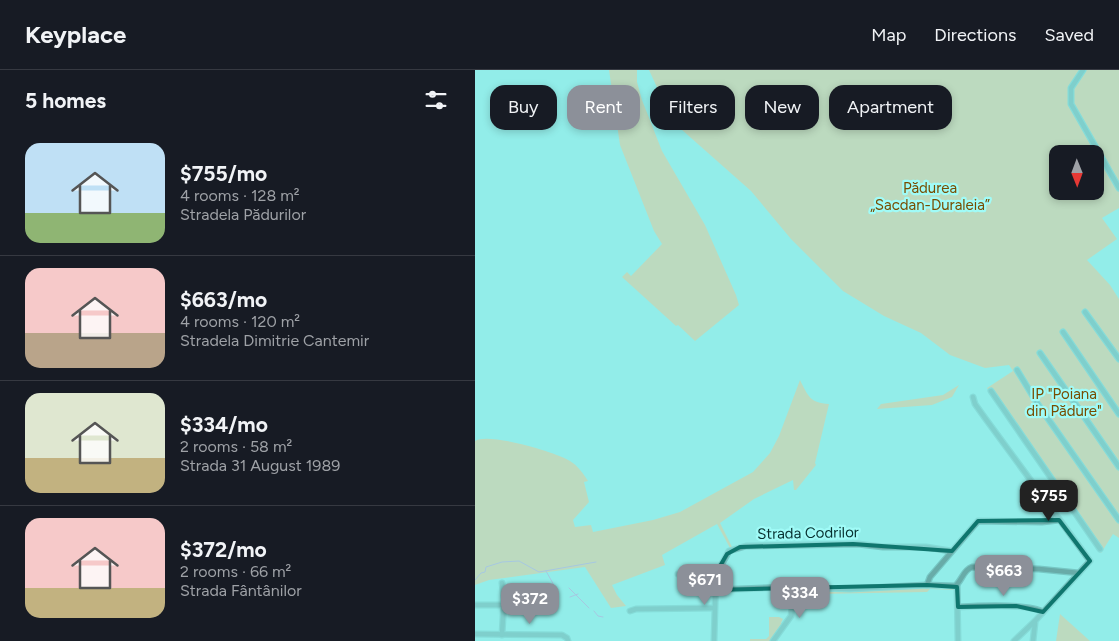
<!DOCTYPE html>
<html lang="en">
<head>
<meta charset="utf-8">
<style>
  body { margin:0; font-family:Figtree,sans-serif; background:#20242c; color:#f1f3f6; height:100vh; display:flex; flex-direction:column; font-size:19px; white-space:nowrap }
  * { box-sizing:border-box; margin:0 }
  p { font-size:16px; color:#9ea1a6 }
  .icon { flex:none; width:28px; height:28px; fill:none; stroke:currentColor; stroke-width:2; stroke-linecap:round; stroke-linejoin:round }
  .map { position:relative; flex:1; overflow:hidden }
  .side { display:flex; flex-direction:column; background:#171b24; width:475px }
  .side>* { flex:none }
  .banner { position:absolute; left:15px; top:15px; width:475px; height:45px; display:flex; gap:10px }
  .needle { width:32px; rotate:179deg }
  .fabs { position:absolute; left:574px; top:75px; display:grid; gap:10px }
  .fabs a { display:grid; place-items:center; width:55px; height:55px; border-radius:10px; background:#171b24; box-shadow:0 2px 8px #0003; font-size:25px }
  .price { position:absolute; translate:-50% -42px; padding:0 11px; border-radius:10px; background:#8c9099; color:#fff; font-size:16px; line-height:32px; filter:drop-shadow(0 1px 2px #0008) }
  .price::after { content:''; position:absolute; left:50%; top:30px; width:15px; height:11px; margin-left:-8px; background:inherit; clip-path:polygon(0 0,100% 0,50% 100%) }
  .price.selected { background:#222; color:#fff }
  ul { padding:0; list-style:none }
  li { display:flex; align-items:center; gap:15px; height:125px; padding:0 25px }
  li+li { border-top:1px solid #363941 }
  li span { display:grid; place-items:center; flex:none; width:140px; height:100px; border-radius:15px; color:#555 }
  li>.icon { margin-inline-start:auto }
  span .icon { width:60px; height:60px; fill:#fffc; stroke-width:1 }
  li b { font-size:21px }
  h2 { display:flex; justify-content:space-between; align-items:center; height:60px; padding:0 25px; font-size:21px }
  .chip { padding:0 18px; border-radius:15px; background:#171b24; box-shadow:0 2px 8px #0003; font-size:18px; line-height:45px }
  .chip.selected { background:#8c9099; color:#fff }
  header { display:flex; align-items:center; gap:30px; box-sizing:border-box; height:70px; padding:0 25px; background:#171b24; border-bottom:1px solid #363941 }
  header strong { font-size:24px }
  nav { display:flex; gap:28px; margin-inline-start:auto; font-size:18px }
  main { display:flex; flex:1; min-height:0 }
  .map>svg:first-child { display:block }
  .green { fill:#f0c48d; fill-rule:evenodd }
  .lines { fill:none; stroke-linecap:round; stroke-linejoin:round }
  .stream { stroke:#bf9bd6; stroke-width:1 }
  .minor-casing { stroke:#76c7c4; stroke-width:7 }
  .minor { stroke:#68aba8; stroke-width:4.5 }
  .marked { fill:none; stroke:#0f766e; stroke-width:4; stroke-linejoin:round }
  .labels { text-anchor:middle; stroke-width:4.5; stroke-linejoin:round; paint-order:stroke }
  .park-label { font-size:15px; fill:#784c00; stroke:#a0fbf7 }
  .street-label { font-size:15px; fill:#062f2e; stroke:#a0fbf7 }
</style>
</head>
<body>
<header>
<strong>Keyplace</strong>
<nav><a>Map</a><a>Directions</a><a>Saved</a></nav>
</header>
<main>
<section class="side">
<h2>5 homes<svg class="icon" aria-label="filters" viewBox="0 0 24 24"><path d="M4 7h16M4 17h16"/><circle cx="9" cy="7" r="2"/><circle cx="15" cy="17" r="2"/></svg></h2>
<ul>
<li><span style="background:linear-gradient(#bfe0f5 70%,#8fb573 0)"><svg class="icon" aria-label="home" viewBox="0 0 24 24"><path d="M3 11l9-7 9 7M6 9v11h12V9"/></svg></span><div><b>$755/mo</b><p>4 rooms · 128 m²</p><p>Stradela Pădurilor</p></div></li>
<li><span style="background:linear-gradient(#f6c9c9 65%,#b9a48a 0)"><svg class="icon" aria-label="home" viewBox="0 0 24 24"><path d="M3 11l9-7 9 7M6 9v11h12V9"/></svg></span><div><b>$663/mo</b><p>4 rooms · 120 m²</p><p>Stradela Dimitrie Cantemir</p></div></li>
<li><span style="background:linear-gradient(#dfe7d0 65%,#c2b280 0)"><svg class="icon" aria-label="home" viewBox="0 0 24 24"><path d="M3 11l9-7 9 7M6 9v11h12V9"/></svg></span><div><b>$334/mo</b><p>2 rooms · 58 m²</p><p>Strada 31 August 1989</p></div></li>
<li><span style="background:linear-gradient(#f6c9c9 70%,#c2b280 0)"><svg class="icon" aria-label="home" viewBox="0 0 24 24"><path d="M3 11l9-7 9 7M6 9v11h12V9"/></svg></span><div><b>$372/mo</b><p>2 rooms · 66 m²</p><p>Strada Fântânilor</p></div></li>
</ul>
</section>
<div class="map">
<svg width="644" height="571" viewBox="0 0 644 571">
  <rect width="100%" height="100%" fill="#92ede9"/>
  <!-- green -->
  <g class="green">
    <path d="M134,0H162V12L167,30L187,81L230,155L261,225L264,235L220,271L203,255L201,256L147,207L152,202L156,206L187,174L179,161L145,75Z"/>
    <path d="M174,0H644V138L627,148L642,169L612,190L635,215L644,229V468L638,464L626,483L519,330L512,318L538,301L534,295L510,298L475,285L446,263L409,246L368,221L316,169L276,121L198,52ZM582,84H620V121H582Z"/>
    <path d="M325,310C333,326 335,333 354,334L340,393L341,395L321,420H319L318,410L279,429L245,453L257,477L255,478L242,454L187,485L190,495L137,515L142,525L151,536L136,538L110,497L14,510L0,515V371C13,362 81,382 95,391C103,396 108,403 113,411L109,412L114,432L98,450L100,457L116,455L118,462L178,450L205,442L278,402L295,383L304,366Z"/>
    <path d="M484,315L477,327L457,335L402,339L406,334L468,325Z"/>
    <path d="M458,517L480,518V520L455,519L452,522L343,524L341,522H321V520H381Z"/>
    <path d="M585,544L615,571H581Z"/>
    <path d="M294,547H304L308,549L306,553L309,554L297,571H275V569H291L294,566Z"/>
  </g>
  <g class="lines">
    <!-- stream -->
    <g class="stream">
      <path d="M71,501L80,517"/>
      <path d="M0,510L6,503L10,502L11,497L27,492L44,491L64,502L121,492"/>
      <path d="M94,518L114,538"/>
      <path d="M95,527L103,524"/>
      <path d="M119,541L123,546L128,547"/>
    </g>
    <!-- minor casing -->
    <g class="minor-casing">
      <g id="minor">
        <path d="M608,0L596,18V34L644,118"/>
        <path d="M610,242L644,289"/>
        <path d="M588,262L644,344"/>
        <path d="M565,283L644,397"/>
        <path d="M542,300L562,333L644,450"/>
        <path d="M516,321L625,479"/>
        <path d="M498,327L500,334L510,348L615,491L560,551L539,571"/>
        <path d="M203,504L241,503L244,499L254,481L271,476L383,474L408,477H451L476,481"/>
        <path d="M452,515L455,507L503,451L567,452L584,450"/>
        <path d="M482,515L483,571"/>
        <path d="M239,520L314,517L375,519L452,515L480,516C487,511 488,500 497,497L564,499L604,503"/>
        <path d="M0,535H28"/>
        <path d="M483,537C501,536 554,533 568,542"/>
        <path d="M155,541L161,539L239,538"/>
        <path d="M0,564L87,565L92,568L93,571"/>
        <path d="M27,565L29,529L27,513"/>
        <path d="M239,571L241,503"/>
        <path d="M298,571L316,546L319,518"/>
        <path d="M558,571L560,553"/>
      </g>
    </g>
    <!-- minor -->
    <use href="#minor" class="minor"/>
  </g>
  <!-- marked area -->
  <path d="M0 0H644V571H0ZM584,450L615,491L568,542L541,536L483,537L482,517L452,515L239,520L241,503L252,484L265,477L378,474L477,481L503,451Z" fill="#92ede9" fill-opacity=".55" fill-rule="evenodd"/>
  <path class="marked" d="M584,450L615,491L568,542L541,536L483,537L482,517L452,515L239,520L241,503L252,484L265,477L378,474L477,481L503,451Z"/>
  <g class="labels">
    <!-- park labels -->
    <g class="park-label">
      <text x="455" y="123">Pădurea<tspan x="455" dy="17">„Sacdan-Duraleia”</tspan></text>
      <text x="589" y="329">IP "Poiana<tspan x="589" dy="17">din Pădure"</tspan></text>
    </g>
    <!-- street labels -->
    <g class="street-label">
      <text transform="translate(333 463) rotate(-1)" y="5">Strada Codrilor</text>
    </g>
  </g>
</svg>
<div class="fabs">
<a><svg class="needle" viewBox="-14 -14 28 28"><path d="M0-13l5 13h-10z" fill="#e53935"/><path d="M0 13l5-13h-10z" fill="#9ea1a6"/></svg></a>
</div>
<b class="price selected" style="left:574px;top:452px">$755</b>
<b class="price" style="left:529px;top:527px">$663</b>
<b class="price" style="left:230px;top:536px">$671</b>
<b class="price" style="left:325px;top:549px">$334</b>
<b class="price" style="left:55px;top:555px">$372</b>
<div class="banner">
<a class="chip">Buy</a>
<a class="chip selected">Rent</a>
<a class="chip">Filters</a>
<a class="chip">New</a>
<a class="chip">Apartment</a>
</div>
</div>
</main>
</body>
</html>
